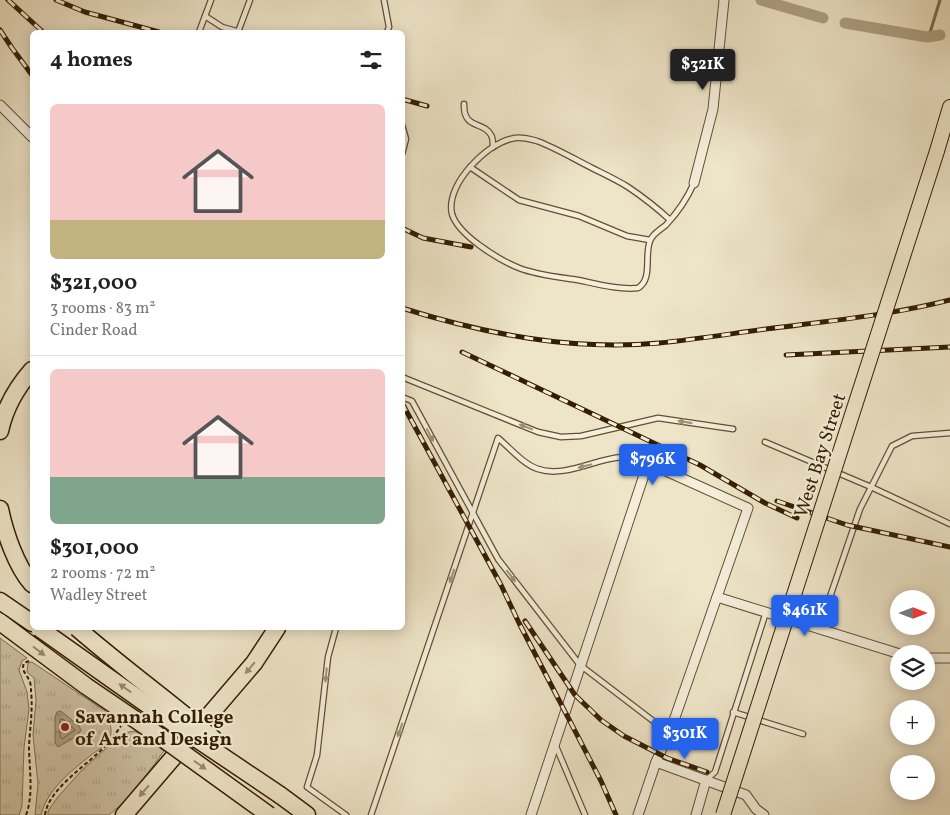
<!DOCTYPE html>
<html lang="en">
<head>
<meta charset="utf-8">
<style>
  body { margin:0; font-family:Vollkorn,serif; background:#f6f6f6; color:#222; height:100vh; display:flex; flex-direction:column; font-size:19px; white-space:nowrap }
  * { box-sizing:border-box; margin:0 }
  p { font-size:16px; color:#767676 }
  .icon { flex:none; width:28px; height:28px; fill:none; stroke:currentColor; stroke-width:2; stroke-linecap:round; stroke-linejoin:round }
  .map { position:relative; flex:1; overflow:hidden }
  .sheet { position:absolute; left:30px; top:30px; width:375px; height:600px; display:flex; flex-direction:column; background:#fff; border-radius:8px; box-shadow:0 2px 12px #0003 }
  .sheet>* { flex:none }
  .needle { width:32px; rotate:90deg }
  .fabs { position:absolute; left:890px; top:590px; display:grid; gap:10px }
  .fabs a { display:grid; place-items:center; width:45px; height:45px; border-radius:50%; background:#fff; box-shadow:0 2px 12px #0003; font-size:25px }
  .price { position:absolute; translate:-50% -42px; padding:0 11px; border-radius:5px; background:#2563eb; color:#fff; font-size:16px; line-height:32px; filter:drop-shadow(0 1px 2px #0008) }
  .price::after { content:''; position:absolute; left:50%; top:30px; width:15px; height:11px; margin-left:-8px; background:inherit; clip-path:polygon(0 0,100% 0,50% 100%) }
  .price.active { background:#222; color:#fff }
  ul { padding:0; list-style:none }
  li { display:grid; align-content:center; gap:10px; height:265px; padding:0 20px }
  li+li { border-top:1px solid #e0e0e0 }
  li span { display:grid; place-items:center; height:155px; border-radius:8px; color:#555 }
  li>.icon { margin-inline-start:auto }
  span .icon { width:90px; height:90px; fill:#fffc; stroke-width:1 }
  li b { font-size:21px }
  h2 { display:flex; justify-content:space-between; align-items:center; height:60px; padding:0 20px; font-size:21px }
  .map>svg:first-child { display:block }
  .grass { fill:url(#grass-tufts); stroke:#827053 }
  .water { fill:url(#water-ripples); stroke:#7e6c4f }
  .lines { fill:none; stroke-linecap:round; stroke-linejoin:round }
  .shore { stroke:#725f42; stroke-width:1 }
  .stream { stroke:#7e6c4f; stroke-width:3 }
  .canal { stroke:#afa184; stroke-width:11 }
  .service-casing { stroke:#634f32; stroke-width:7 }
  .minor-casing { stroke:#634f32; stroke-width:11 }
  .primary-casing { stroke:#351d00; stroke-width:16 }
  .motorway-casing { stroke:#351d00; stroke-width:19 }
  .path { stroke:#351d00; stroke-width:2; stroke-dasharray:4 2.5; stroke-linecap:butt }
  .service { stroke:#f4eedb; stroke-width:4.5 }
  .minor { stroke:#f4eedb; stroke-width:9 }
  .primary { stroke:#eee5c8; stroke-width:14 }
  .motorway { stroke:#eee5c8; stroke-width:16 }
  .rail-casing { stroke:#351d00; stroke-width:5 }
  .rail { stroke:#f4eedb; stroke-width:3; stroke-dasharray:9; stroke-linecap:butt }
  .primary-bridge-casing { stroke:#351d00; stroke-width:16; stroke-linecap:butt }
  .motorway-bridge-casing { stroke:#351d00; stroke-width:19; stroke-linecap:butt }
  .primary-bridge { stroke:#eee5c8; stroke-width:14 }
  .motorway-bridge { stroke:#eee5c8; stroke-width:16 }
  .oneway { fill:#9e9078 }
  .oneway2 { fill:#9b8b6e }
  .poi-dot { fill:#8f2418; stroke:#f4eedb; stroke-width:2 }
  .labels { text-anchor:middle; stroke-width:4.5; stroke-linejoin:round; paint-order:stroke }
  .street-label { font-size:19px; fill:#351d00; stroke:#f4eedb }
  .poi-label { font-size:19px; font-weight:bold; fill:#351d00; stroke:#f4eedb; text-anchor:start }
</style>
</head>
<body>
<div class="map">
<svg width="950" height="815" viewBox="0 0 950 815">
  <defs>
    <pattern id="grass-tufts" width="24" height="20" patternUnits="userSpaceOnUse" patternTransform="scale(1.25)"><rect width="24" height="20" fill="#cfc3a6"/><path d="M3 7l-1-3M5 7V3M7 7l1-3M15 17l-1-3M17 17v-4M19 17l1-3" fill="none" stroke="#b2a78d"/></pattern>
    <pattern id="water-ripples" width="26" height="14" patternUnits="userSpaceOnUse" patternTransform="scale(1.25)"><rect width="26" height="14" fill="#afa184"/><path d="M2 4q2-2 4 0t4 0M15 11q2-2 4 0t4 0" fill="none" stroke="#8f836a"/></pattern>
  </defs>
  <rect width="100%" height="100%" fill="#eee5c8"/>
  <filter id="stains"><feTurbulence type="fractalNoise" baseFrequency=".004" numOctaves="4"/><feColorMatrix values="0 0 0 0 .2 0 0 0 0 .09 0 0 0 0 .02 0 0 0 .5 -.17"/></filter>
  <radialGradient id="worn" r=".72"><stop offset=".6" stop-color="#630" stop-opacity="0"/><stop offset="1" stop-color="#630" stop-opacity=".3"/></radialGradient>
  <!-- grass -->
  <g class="grass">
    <path d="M0,638L27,658L22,661L19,670L27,692L29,709L24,748L22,806L19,815H0Z"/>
    <path d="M32,662L105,711C109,718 113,729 110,738C107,745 96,751 90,756C71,771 47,790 41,815H35L38,784L33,735L36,700L34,678L27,672L28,663Z"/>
    <path d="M135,731L164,751L130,797L109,815H48V811L57,798L82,770L123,733Z"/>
  </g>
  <!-- water -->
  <path class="water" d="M61,711L79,726L81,730L77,736L58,747L55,743V717L57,712Z"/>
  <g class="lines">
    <!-- shore -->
    <path class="shore" d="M61,719L64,720L75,730L62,739L60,737V721Z"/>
    <!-- stream -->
    <path class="stream" d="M929,36L940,0"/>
    <!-- canal -->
    <g class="canal">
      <path d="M761,0L823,18"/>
      <path d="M845,23L927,37L940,35"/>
    </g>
    <!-- service casing -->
    <g class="service-casing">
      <g id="service">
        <path d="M211,0L205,16L222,27L240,32"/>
        <path d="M384,0L389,27L387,32"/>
        <path d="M199,32L205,16"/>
        <path d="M238,32L250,0"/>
        <path d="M464,104C463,130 484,121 491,135C493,138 493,144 493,147"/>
        <path d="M402,125L406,139L402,154"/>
        <path d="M470,167L519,200L579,216L627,236L650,240"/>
        <path d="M670,220C657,208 643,197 628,187C617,180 604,174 592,168C574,159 556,148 537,141C530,139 522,137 515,138C497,141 482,154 471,166C460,178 448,197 452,214C458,235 499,260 519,268C537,275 558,277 578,280C597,284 619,290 638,288C653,279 644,256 650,241C652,234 660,230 666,225C678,212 687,199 694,183"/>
        <path d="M402,377L538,432L561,437L581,436L658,418L733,429"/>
        <path d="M402,397L412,401L498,559L580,665L669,733"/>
        <path d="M765,442L871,487L950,524"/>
        <path d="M336,628L328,657L317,755L307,787L346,815"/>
        <path d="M819,629L860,509L892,446L912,436L950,433"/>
        <path d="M733,712L803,734"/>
        <path d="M555,744L585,815"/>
        <path d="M706,780L715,772L766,612"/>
        <path d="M371,815L498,438C510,448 523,464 538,469C574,481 615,443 648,463"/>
      </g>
    </g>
    <!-- minor casing -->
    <g class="minor-casing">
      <g id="minor">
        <path d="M0,105L32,137"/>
        <path d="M694,183L713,109L724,0"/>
        <path d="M717,597L900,654"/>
        <path d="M926,658H950"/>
        <path d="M531,815L648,463L748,508L672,726L656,762"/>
        <path d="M638,815L656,762L746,795L756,809L764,815"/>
        <path d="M696,815L706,780"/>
      </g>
    </g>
    <!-- primary casing -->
    <g class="primary-casing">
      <path id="primary" d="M937,151L950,107"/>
    </g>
    <!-- motorway casing -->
    <g class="motorway-casing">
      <g id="motorway">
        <path d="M0,431C5,408 17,387 32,370"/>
        <path d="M0,509C5,533 16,566 32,584"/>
        <path d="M0,601L32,623"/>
        <path d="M280,795L307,815"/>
        <path d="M124,815L254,663L277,628"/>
      </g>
    </g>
    <!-- path -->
    <g class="path">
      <path d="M26,815C34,794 29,768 29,746C30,727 33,710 31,691C31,688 31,683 29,680C26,673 21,671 24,663L29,661"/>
      <path d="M45,815C48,791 81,769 98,753C107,745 114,736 121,726"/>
    </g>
    <!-- service -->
    <use href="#service" class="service"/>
    <!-- minor -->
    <use href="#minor" class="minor"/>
    <!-- primary -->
    <use href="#primary" class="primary"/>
    <!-- motorway -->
    <use href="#motorway" class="motorway"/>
    <!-- rail casing -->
    <g class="rail-casing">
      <g id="rail">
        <path d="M8,0L43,32"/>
        <path d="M56,0L85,12L159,32"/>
        <path d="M0,30L12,48L32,75"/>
        <path d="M402,99L427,106"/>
        <path d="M402,228L423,238L471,247"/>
        <path d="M402,308C485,334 571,351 659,343C700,339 741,332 782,327C839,320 895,314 950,300"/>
        <path d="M462,352L700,465L765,503L797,518"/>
        <path d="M786,355L950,347"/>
        <path d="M402,403L501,585L519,623L601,781L616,815"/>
        <path d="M777,501L847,525L950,547"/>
        <path d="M525,621L575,695L601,720L624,736L667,758L707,772"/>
      </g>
    </g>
    <!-- rail -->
    <use href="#rail" class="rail"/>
    <!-- primary-bridge casing -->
    <g class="primary-bridge-casing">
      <path id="primary-bridge" d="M723,815L937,151"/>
    </g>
    <!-- motorway-bridge casing -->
    <g class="motorway-bridge-casing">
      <g id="motorway-bridge">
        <path d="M0,622L86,686L158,735L269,815"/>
        <path d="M39,628L176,725L280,795"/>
        <path d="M77,628C122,667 170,702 215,740"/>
      </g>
    </g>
    <!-- primary-bridge -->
    <use href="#primary-bridge" class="primary-bridge"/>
    <!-- motorway-bridge -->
    <use href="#motorway-bridge" class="motorway-bridge"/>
  </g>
  <!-- one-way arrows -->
  <defs><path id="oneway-solid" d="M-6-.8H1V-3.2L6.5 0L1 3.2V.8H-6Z" transform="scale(1.25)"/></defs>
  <g class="oneway">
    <use href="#oneway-solid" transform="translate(685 422) rotate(-171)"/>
    <use href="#oneway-solid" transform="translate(526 427) rotate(-159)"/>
    <use href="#oneway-solid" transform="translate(430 435) rotate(62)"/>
    <use href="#oneway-solid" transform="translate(585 466) rotate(166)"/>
    <use href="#oneway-solid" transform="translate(452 576) rotate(109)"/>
    <use href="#oneway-solid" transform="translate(511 576) rotate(52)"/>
    <use href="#oneway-solid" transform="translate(326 675) rotate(96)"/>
    <use href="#oneway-solid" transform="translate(400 730) rotate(109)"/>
  </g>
  <g class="oneway2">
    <use href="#oneway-solid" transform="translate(39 651) rotate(37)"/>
    <use href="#oneway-solid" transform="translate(250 668) rotate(130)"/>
    <use href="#oneway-solid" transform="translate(125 688) rotate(-144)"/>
    <use href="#oneway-solid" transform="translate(200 765) rotate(35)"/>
    <use href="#oneway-solid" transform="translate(144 791) rotate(131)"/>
  </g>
  <!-- markers -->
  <circle class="poi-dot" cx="65" cy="727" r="5"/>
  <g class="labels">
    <!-- street labels -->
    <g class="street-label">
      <text transform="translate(819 455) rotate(-72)" y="7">West Bay Street</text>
    </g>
    <!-- poi labels -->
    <g class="poi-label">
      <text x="75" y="723">Savannah College<tspan x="75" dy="22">of Art and Design</tspan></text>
    </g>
  </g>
  <rect width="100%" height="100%" filter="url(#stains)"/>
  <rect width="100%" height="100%" fill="url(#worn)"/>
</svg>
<div class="fabs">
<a><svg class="needle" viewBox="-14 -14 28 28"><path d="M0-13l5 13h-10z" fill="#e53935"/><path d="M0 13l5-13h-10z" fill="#767676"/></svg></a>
<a><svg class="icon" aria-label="layers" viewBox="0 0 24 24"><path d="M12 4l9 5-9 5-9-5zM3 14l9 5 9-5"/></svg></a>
<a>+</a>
<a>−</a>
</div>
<b class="price active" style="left:703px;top:91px">$321K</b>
<b class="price" style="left:653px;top:486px">$796K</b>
<b class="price" style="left:805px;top:637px">$461K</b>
<b class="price" style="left:685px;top:760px">$301K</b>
<section class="sheet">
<h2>4 homes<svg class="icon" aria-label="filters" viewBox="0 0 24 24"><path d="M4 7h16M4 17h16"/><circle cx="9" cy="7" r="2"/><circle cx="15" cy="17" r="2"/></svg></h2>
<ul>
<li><span style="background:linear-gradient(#f6c9c9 75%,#c2b280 0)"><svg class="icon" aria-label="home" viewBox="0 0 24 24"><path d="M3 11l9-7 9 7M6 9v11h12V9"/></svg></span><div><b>$321,000</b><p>3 rooms · 83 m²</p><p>Cinder Road</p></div></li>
<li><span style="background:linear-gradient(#f6c9c9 70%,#7fa58c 0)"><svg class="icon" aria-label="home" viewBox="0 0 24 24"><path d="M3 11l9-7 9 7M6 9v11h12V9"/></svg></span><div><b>$301,000</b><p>2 rooms · 72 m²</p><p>Wadley Street</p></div></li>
</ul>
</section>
</div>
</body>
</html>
